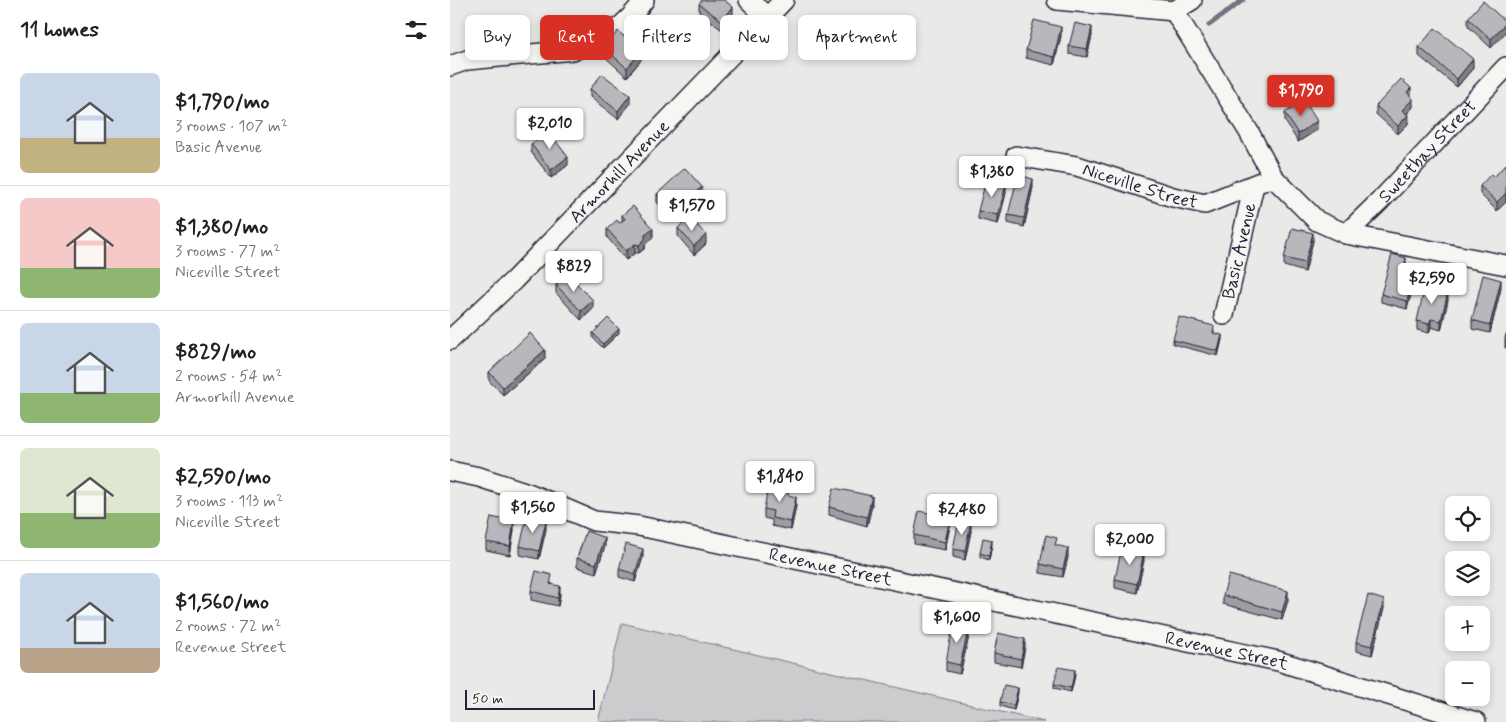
<!DOCTYPE html>
<html lang="en">
<head>
<meta charset="utf-8">
<style>
  body { margin:0; font-family:Mynerve,sans-serif; background:#f6f6f6; color:#202124; height:100vh; display:flex; flex-direction:column; font-size:19px; white-space:nowrap }
  * { box-sizing:border-box; margin:0 }
  p { font-size:16px; color:#757577 }
  .icon { flex:none; width:28px; height:28px; fill:none; stroke:currentColor; stroke-width:2; stroke-linecap:round; stroke-linejoin:round }
  .map { position:relative; flex:1; overflow:hidden }
  .side { display:flex; flex-direction:column; background:#fff; width:450px }
  .side>* { flex:none }
  .top-card { position:absolute; left:15px; top:15px; width:475px; height:45px; display:flex; gap:10px }
  .tools { position:absolute; left:995px; top:496px; display:grid; gap:10px }
  .tools a { display:grid; place-items:center; width:45px; height:45px; border-radius:8px; background:#fff; box-shadow:0 2px 8px #0003; font-size:25px }
  .scale { position:absolute; left:15px; bottom:12px; width:130px; box-sizing:border-box; padding-left:5px; border:2px solid #22223b; border-top:0; font-size:14px; line-height:18px; white-space:nowrap; color:#22223b; -webkit-text-stroke:4px #f6f6f2; paint-order:stroke }
  .price { position:absolute; translate:-50% -42px; padding:0 11px; border-radius:5px; background:#fff; color:#222; font-size:16px; line-height:32px; filter:drop-shadow(0 1px 2px #0008) }
  .price::after { content:''; position:absolute; left:50%; top:30px; width:15px; height:11px; margin-left:-8px; background:inherit; clip-path:polygon(0 0,100% 0,50% 100%) }
  .price.on { background:#d93025; color:#fff }
  ul { padding:0; list-style:none }
  li { display:flex; align-items:center; gap:15px; height:125px; padding:0 20px }
  li+li { border-top:1px solid #e0e0e0 }
  li span { display:grid; place-items:center; flex:none; width:140px; height:100px; border-radius:8px; color:#555 }
  li>.icon { margin-inline-start:auto }
  span .icon { width:60px; height:60px; fill:#fffc; stroke-width:1 }
  li b { font-size:21px }
  h2 { display:flex; justify-content:space-between; align-items:center; height:60px; padding:0 20px; font-size:21px }
  .pill { padding:0 18px; border-radius:8px; background:#fff; box-shadow:0 2px 8px #0003; font-size:18px; line-height:45px }
  .pill.on { background:#d93025; color:#fff }
  main { display:flex; flex:1; min-height:0 }
  .map>svg:first-child { display:block }
  .green { fill:#ccccce; stroke:#777784 }
  .lines { fill:none; stroke-linecap:round; stroke-linejoin:round }
  .stream { stroke:#71717f; stroke-width:5 }
  .minor-casing { stroke:#22223b; stroke-width:22 }
  .minor { stroke:#f6f6f2; stroke-width:19 }
  .wall { fill:#9e9ea2; stroke:#22223b }
  .shaded-wall { fill:#818184; stroke:#22223b }
  .building { fill:#b8b8bc; stroke:#22223b }
  .labels { text-anchor:middle; stroke-width:5; stroke-linejoin:round; paint-order:stroke }
  .street-label { font-size:18px; fill:#22223b; stroke:#f6f6f2 }
</style>
</head>
<body>
<main>
<section class="side">
<h2>11 homes<svg class="icon" aria-label="filters" viewBox="0 0 24 24"><path d="M4 7h16M4 17h16"/><circle cx="9" cy="7" r="2"/><circle cx="15" cy="17" r="2"/></svg></h2>
<ul>
<li><span style="background:linear-gradient(#c9d6e8 65%,#c2b280 0)"><svg class="icon" aria-label="home" viewBox="0 0 24 24"><path d="M3 11l9-7 9 7M6 9v11h12V9"/></svg></span><div><b>$1,790/mo</b><p>3 rooms · 107 m²</p><p>Basic Avenue</p></div></li>
<li><span style="background:linear-gradient(#f6c9c9 70%,#8fb573 0)"><svg class="icon" aria-label="home" viewBox="0 0 24 24"><path d="M3 11l9-7 9 7M6 9v11h12V9"/></svg></span><div><b>$1,380/mo</b><p>3 rooms · 77 m²</p><p>Niceville Street</p></div></li>
<li><span style="background:linear-gradient(#c9d6e8 70%,#8fb573 0)"><svg class="icon" aria-label="home" viewBox="0 0 24 24"><path d="M3 11l9-7 9 7M6 9v11h12V9"/></svg></span><div><b>$829/mo</b><p>2 rooms · 54 m²</p><p>Armorhill Avenue</p></div></li>
<li><span style="background:linear-gradient(#dfe7d0 65%,#8fb573 0)"><svg class="icon" aria-label="home" viewBox="0 0 24 24"><path d="M3 11l9-7 9 7M6 9v11h12V9"/></svg></span><div><b>$2,590/mo</b><p>3 rooms · 113 m²</p><p>Niceville Street</p></div></li>
<li><span style="background:linear-gradient(#c9d6e8 75%,#b9a48a 0)"><svg class="icon" aria-label="home" viewBox="0 0 24 24"><path d="M3 11l9-7 9 7M6 9v11h12V9"/></svg></span><div><b>$1,560/mo</b><p>2 rooms · 72 m²</p><p>Revenue Street</p></div></li>
</ul>
</section>
<div class="map">
<svg width="1056" height="722" viewBox="0 0 1056 722">
  <rect width="100%" height="100%" fill="#e9e9e7"/>
  <filter id="ink" filterUnits="userSpaceOnUse"><feTurbulence type="fractalNoise" baseFrequency=".02" numOctaves="2"/><feDisplacementMap in="SourceGraphic" scale="10" xChannelSelector="R" yChannelSelector="G"/><feConvolveMatrix kernelMatrix="1 2 1 2 8 2 1 2 1" color-interpolation-filters="sRGB"/></filter>
  <g filter="url(#ink)">
    <!-- green -->
    <path class="green" d="M172,623L594,722H148Z"/>
    <g class="lines">
      <!-- stream -->
      <path class="stream" d="M759,25L793,0"/>
      <!-- minor casing -->
      <g class="minor-casing">
        <g id="minor">
          <path d="M299,0L317,17"/>
          <path d="M607,0L724,11"/>
          <path d="M724,11L799,132L823,177"/>
          <path d="M724,11L742,0"/>
          <path d="M0,66L17,60L123,50C153,43 177,25 194,0"/>
          <path id="s1" d="M566,156L627,166L723,197L755,204L823,177L867,221L896,234L1056,265"/>
          <path id="s2" d="M896,234L930,201L1056,67"/>
          <path id="s3" d="M774,315L804,185"/>
          <path id="s4" d="M0,340L64,280L334,0"/>
          <path id="s5" d="M0,471L29,477L78,493L144,521L189,526L828,661L1026,722"/>
        </g>
      </g>
      <!-- minor -->
      <use href="#minor" class="minor"/>
    </g>
    <!-- wall -->
    <g class="wall">
      <path d="M249,4L283,16L272,30L249,12Z"/>
      <path d="M1018,18L1056,22L1041,48L1018,26Z"/>
      <path d="M642,35L637,57L619,54V46Z"/>
      <path d="M611,36L604,65L576,58V50Z"/>
      <path d="M969,47L1023,68L1007,87L969,56Z"/>
      <path d="M154,48L191,60L177,77L154,56Z"/>
      <path d="M140,89L180,104L168,119L140,97Z"/>
      <path d="M961,96L963,107L957,114L958,124L948,134L926,114V106Z"/>
      <path d="M835,113L867,130L848,142L835,121Z"/>
      <path d="M81,144L118,165L101,178L81,152Z"/>
      <path d="M1056,165V202L1047,211L1030,194V186L1044,177Z"/>
      <path d="M583,187L574,227L558,223V215Z"/>
      <path d="M556,193L548,224L528,219V211Z"/>
      <path d="M207,194L252,195L223,221L207,202Z"/>
      <path d="M172,215L203,238L195,244V248L189,253H185L176,260L157,237V229L169,223L172,221Z"/>
      <path d="M228,228L256,244L244,255L228,236Z"/>
      <path d="M863,241L855,272L834,266V258Z"/>
      <path d="M956,266L955,273L964,284L957,309L931,302V294Z"/>
      <path d="M106,285L143,309L131,320L106,293Z"/>
      <path d="M1051,288L1040,333L1022,329V320Z"/>
      <path d="M998,300L991,330L981,327L979,333L967,330V321Z"/>
      <path d="M764,330V333L772,339L768,356L723,344V340Z"/>
      <path d="M143,333H169L153,348L143,338Z"/>
      <path d="M1056,334V348H1055V339Z"/>
      <path d="M95,359L53,395L39,381V372Z"/>
      <path d="M339,496L346,506L341,530L322,526V520L314,518V509Z"/>
      <path d="M422,505L417,526L379,515V507Z"/>
      <path d="M500,526L495,550L464,544V535Z"/>
      <path d="M96,529L89,559L70,555V546Z"/>
      <path d="M64,530L60,555L36,550V542Z"/>
      <path d="M521,531L515,560L503,557V549Z"/>
      <path d="M542,544L539,560L530,557V553Z"/>
      <path d="M155,546L146,573L127,567V558Z"/>
      <path d="M607,546L618,557L613,577L590,573V564Z"/>
      <path d="M193,557L185,582L169,577V569Z"/>
      <path d="M694,560L687,593L665,588V579Z"/>
      <path d="M102,583V584L110,595L108,606L81,600V591Z"/>
      <path d="M773,595L838,600L832,620L773,604Z"/>
      <path d="M934,608L922,655L906,651V642Z"/>
      <path d="M519,636L510,674L496,671V662Z"/>
      <path d="M575,647L571,667L544,662V653Z"/>
      <path d="M625,675L621,692L604,688V684Z"/>
      <path d="M568,692L564,710L550,706V702Z"/>
    </g>
    <!-- shaded-wall -->
    <g class="shaded-wall">
      <path d="M283,7V16L272,30V21Z"/>
      <path d="M1056,23V32L1041,48V39Z"/>
      <path d="M611,27V36L604,65V57Z"/>
      <path d="M642,27V35L637,57V49Z"/>
      <path d="M191,52V60L177,77V68Z"/>
      <path d="M1023,59V68L1007,87V79Z"/>
      <path d="M961,88V97L957,92Z"/>
      <path d="M180,95V104L168,119V111Z"/>
      <path d="M963,99V107L952,119V110Z"/>
      <path d="M958,115V124L948,134V126Z"/>
      <path d="M867,121V130L848,142V134Z"/>
      <path d="M118,157V165L101,178V170Z"/>
      <path d="M583,179V187L574,227V218Z"/>
      <path d="M556,185V193L548,224V215Z"/>
      <path d="M252,187V195L223,221V212Z"/>
      <path d="M1056,193V202L1047,211V202Z"/>
      <path d="M203,229V238L195,244V248L189,253V245L195,235Z"/>
      <path d="M863,233V241L855,272V263Z"/>
      <path d="M256,235V244L244,255V246Z"/>
      <path d="M185,244V253L176,260V251Z"/>
      <path d="M956,258V266L953,281V272Z"/>
      <path d="M964,275V284L957,309V301Z"/>
      <path d="M1051,280V288L1040,333V325Z"/>
      <path d="M998,292V300L991,330V321Z"/>
      <path d="M143,300V309L131,320V311Z"/>
      <path d="M981,319V327L979,333V324Z"/>
      <path d="M169,329V333L153,348V344Z"/>
      <path d="M772,335V339L768,356V351Z"/>
      <path d="M95,350V359L53,395V387Z"/>
      <path d="M422,496V505L417,526V517Z"/>
      <path d="M346,497V506L341,530V522Z"/>
      <path d="M500,518V526L495,550V542Z"/>
      <path d="M96,521V529L89,559V551Z"/>
      <path d="M64,522V530L60,555V546Z"/>
      <path d="M521,522V531L515,560V551Z"/>
      <path d="M155,538V546L146,573V564Z"/>
      <path d="M542,540V544L539,560V556Z"/>
      <path d="M618,548V557L613,577V569Z"/>
      <path d="M193,549V557L185,582V574Z"/>
      <path d="M694,552V560L687,593V584Z"/>
      <path d="M110,586V595L108,606V598Z"/>
      <path d="M838,591V600L832,620V612Z"/>
      <path d="M934,600V608L922,655V646Z"/>
      <path d="M519,627V636L510,674V665Z"/>
      <path d="M575,639V647L571,667V659Z"/>
      <path d="M625,670V675L621,692V688Z"/>
      <path d="M568,688V692L564,710V705Z"/>
    </g>
    <!-- building -->
    <g class="building">
      <path d="M252,0H274L283,7L272,21L249,4Z"/>
      <path d="M1033,1L1056,22V23L1041,39L1018,18Z"/>
      <path d="M584,20L611,27L604,57L576,50Z"/>
      <path d="M625,23L642,27L637,49L619,46Z"/>
      <path d="M985,28L1023,59L1007,79L969,47Z"/>
      <path d="M168,31L191,52L177,68L154,48Z"/>
      <path d="M152,74L180,95L168,111L140,89Z"/>
      <path d="M951,79L961,88L957,92L963,99L952,110L958,115L948,126L926,106Z"/>
      <path d="M854,100L867,121L848,134L835,113Z"/>
      <path d="M98,131L118,157L101,170L81,144Z"/>
      <path d="M1056,164V193L1047,202L1030,186L1041,174L1044,177Z"/>
      <path d="M235,168L252,187L223,212L207,194Z"/>
      <path d="M568,175L583,179L574,218L558,215Z"/>
      <path d="M536,180L556,185L548,215L528,211Z"/>
      <path d="M183,206L203,229L195,235V239L189,245L185,244L176,251L157,229L167,220L169,223L175,219L172,215Z"/>
      <path d="M240,217L256,235L244,246L228,228Z"/>
      <path d="M842,228L863,233L855,263L834,258Z"/>
      <path d="M942,254L956,258L953,272L964,275L957,301L931,294Z"/>
      <path d="M117,274L143,300L131,311L106,285Z"/>
      <path d="M1033,275L1051,280L1040,325L1022,320Z"/>
      <path d="M975,286L998,292L991,321L981,319L979,324L967,321Z"/>
      <path d="M729,317L764,326L763,333L772,335L768,351L723,340Z"/>
      <path d="M158,318L169,329L153,344L143,333Z"/>
      <path d="M80,333L95,350L53,387L39,372Z"/>
      <path d="M319,483L339,488L338,495L346,497L341,522L322,518L323,511L314,509Z"/>
      <path d="M384,488L422,496L417,517L379,507Z"/>
      <path d="M469,511L500,518L495,542L464,535Z"/>
      <path d="M41,517L64,522L60,546L36,542Z"/>
      <path d="M77,517L96,521L89,551L70,546Z"/>
      <path d="M509,520L521,522L515,551L503,549Z"/>
      <path d="M136,531L155,538L146,564L127,558Z"/>
      <path d="M596,535L607,538L605,545L618,548L613,569L590,564Z"/>
      <path d="M533,538L542,540L539,556L530,553Z"/>
      <path d="M176,544L193,549L185,574L169,569Z"/>
      <path d="M672,547L694,552L687,584L665,579Z"/>
      <path d="M86,571L102,575L100,584L110,586L108,598L81,591Z"/>
      <path d="M779,575L838,591L832,612L773,595Z"/>
      <path d="M918,595L934,600L922,646L906,642Z"/>
      <path d="M503,624L519,627L510,665L496,662Z"/>
      <path d="M548,633L575,639L571,659L544,653Z"/>
      <path d="M608,667L625,670L621,688L604,684Z"/>
      <path d="M554,685L568,688L564,705L550,702Z"/>
    </g>
  </g>
  <g class="labels">
    <!-- street labels -->
    <g class="street-label">
      <text dy="6" stroke="none"><textPath href="#s2" startOffset="116">Sweetbay Street</textPath></text>
      <text dy="6" stroke="none"><textPath href="#s4" startOffset="239">Armorhill Avenue</textPath></text>
      <text dy="6" stroke="none"><textPath href="#s1" startOffset="128">Niceville Street</textPath></text>
      <text dy="6" stroke="none"><textPath href="#s3" startOffset="66">Basic Avenue</textPath></text>
      <text dy="6" stroke="none"><textPath href="#s5" startOffset="394">Revenue Street</textPath></text>
      <text dy="6" stroke="none"><textPath href="#s5" startOffset="799">Revenue Street</textPath></text>
    </g>
  </g>
</svg>
<div class="tools">
<a><svg class="icon" aria-label="locate" viewBox="0 0 24 24"><circle cx="12" cy="12" r="6"/><path d="M12 2v4M12 18v4M2 12h4M18 12h4"/></svg></a>
<a><svg class="icon" aria-label="layers" viewBox="0 0 24 24"><path d="M12 4l9 5-9 5-9-5zM3 14l9 5 9-5"/></svg></a>
<a>+</a>
<a>−</a>
</div>
<div class="scale">50 m</div>
<b class="price on" style="left:851px;top:117px">$1,790</b>
<b class="price" style="left:100px;top:150px">$2,010</b>
<b class="price" style="left:542px;top:198px">$1,380</b>
<b class="price" style="left:242px;top:232px">$1,570</b>
<b class="price" style="left:124px;top:293px">$829</b>
<b class="price" style="left:982px;top:305px">$2,590</b>
<b class="price" style="left:330px;top:503px">$1,840</b>
<b class="price" style="left:83px;top:534px">$1,560</b>
<b class="price" style="left:512px;top:536px">$2,480</b>
<b class="price" style="left:680px;top:566px">$2,000</b>
<b class="price" style="left:507px;top:644px">$1,600</b>
<div class="top-card">
<a class="pill">Buy</a>
<a class="pill on">Rent</a>
<a class="pill">Filters</a>
<a class="pill">New</a>
<a class="pill">Apartment</a>
</div>
</div>
</main>
</body>
</html>
